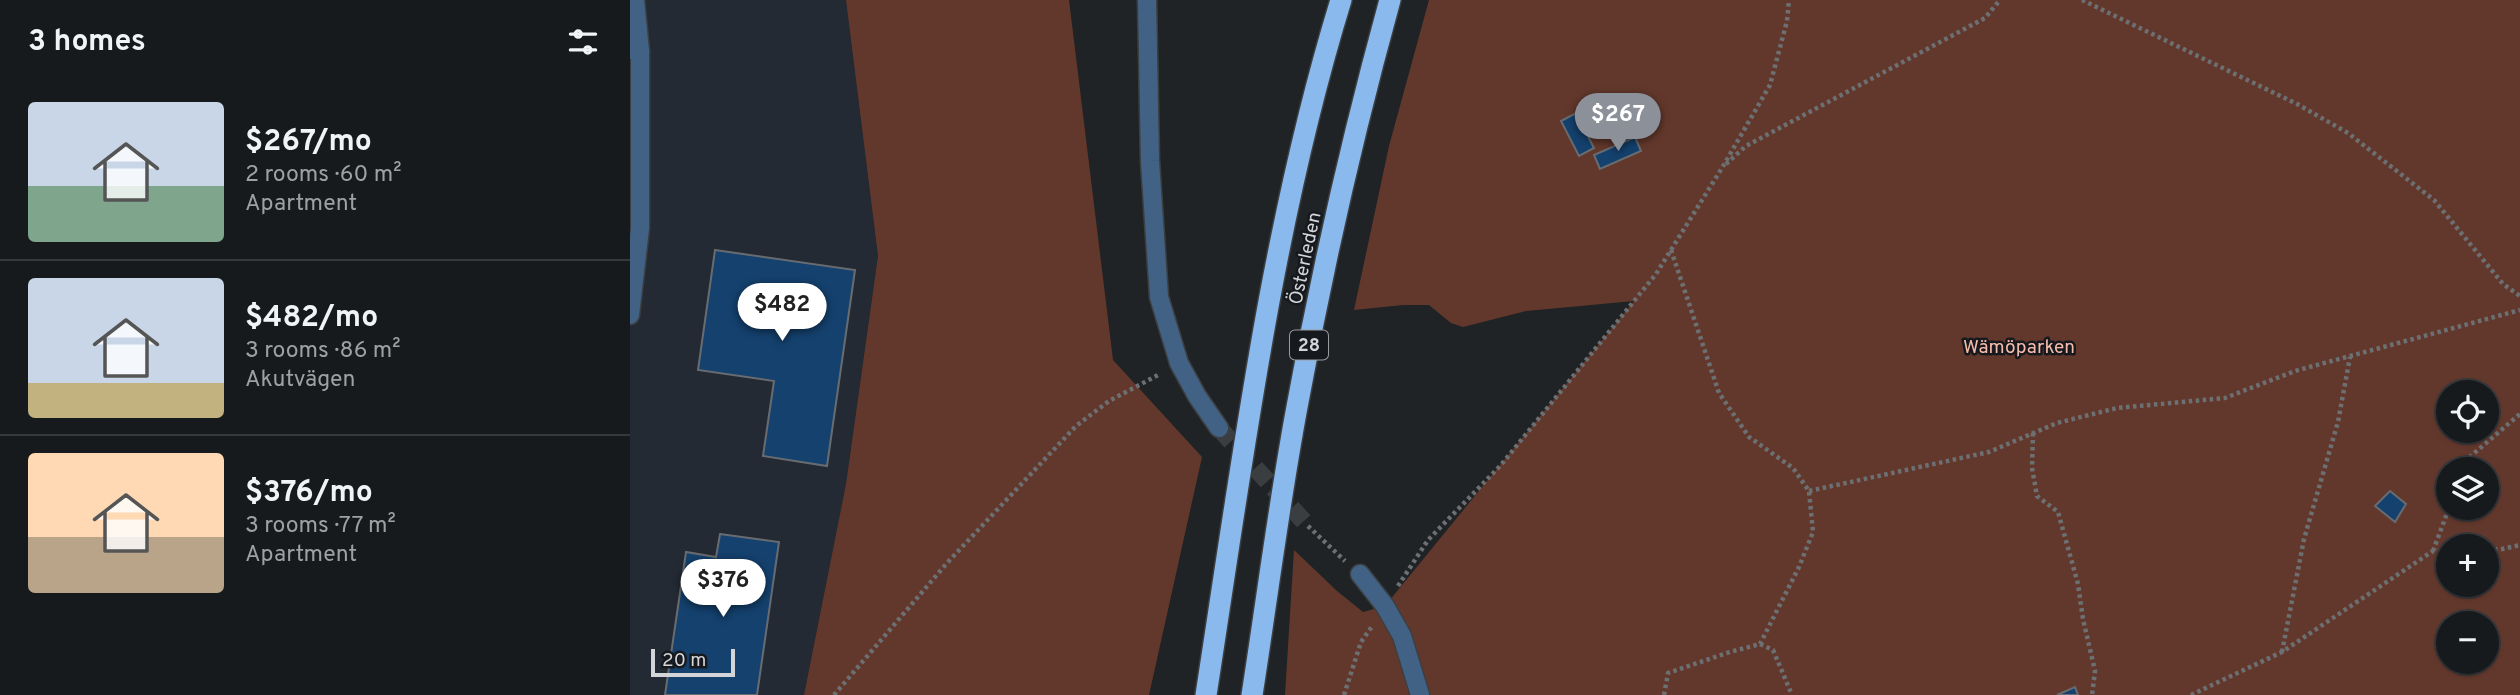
<!DOCTYPE html>
<html lang="en">
<head>
<meta charset="utf-8">
<style>
  body { margin:0; font-family:Overpass,sans-serif; background:#242729; color:#f1f3f6; height:100vh; display:flex; flex-direction:column; font-size:26px; white-space:nowrap }
  * { box-sizing:border-box; margin:0 }
  p { font-size:23px; color:#9ea1a3 }
  .icon { flex:none; width:38px; height:38px; fill:none; stroke:currentColor; stroke-width:2; stroke-linecap:round; stroke-linejoin:round }
  .map { position:relative; flex:1; overflow:hidden }
  .side { display:flex; flex-direction:column; background:#171a1c; width:630px }
  .side>* { flex:none }
  .controls { position:absolute; left:1806px; top:380px; display:grid; gap:14px }
  .controls a { display:grid; place-items:center; width:63px; height:63px; border-radius:50%; background:#171a1c; box-shadow:0 2px 5px #0004,0 0 0 2px #36383b; font-size:35px }
  .scale { position:absolute; left:21px; bottom:18px; width:84px; box-sizing:border-box; padding-left:7px; border:4px solid #d3d5d8; border-top:0; font-size:19px; line-height:24px; white-space:nowrap; color:#d3d5d8; -webkit-text-stroke:5px #16191d; paint-order:stroke }
  .price { position:absolute; translate:-50% -60px; padding:0 16px; border-radius:24px; background:#fff; color:#222; font-size:23px; line-height:46px; filter:drop-shadow(0 2px 4px #0008) }
  .price::after { content:''; position:absolute; left:50%; top:42px; width:21px; height:16px; margin-left:-10px; background:inherit; clip-path:polygon(0 0,100% 0,50% 100%) }
  .price.active { background:#8c9099; color:#fff }
  ul { padding:0; list-style:none }
  li { display:flex; align-items:center; gap:21px; height:175px; padding:0 28px }
  li+li { border-top:2px solid #36383b }
  li span { display:grid; place-items:center; flex:none; width:196px; height:140px; border-radius:7px; color:#555 }
  li>.icon { margin-inline-start:auto }
  span .icon { width:84px; height:84px; fill:#fffc; stroke-width:1 }
  li b { font-size:30px }
  h2 { display:flex; justify-content:space-between; align-items:center; height:84px; padding:0 28px; font-size:30px }
  main { display:flex; flex:1; min-height:0 }
  .map>svg:first-child { display:block }
  .built { fill:#232a33 }
  .green { fill:#63382c; fill-rule:evenodd }
  .building { fill:#14416e; stroke:#686c71; stroke-width:2 }
  .lines { fill:none; stroke-linecap:round; stroke-linejoin:round }
  .minor-tunnel { stroke:#3a3e41; stroke-width:18; stroke-dasharray:18 9; stroke-linecap:butt }
  .minor-casing { stroke:#3c3f42; stroke-width:21 }
  .highway-casing { stroke:#3c3f42; stroke-width:24 }
  .path { stroke:#6d7073; stroke-width:4.5; stroke-dasharray:3.5 3.5; stroke-linecap:butt }
  .minor { stroke:#426285; stroke-width:18 }
  .highway { stroke:#8ab9ed; stroke-width:21 }
  .labels { text-anchor:middle; stroke-width:5; stroke-linejoin:round; paint-order:stroke }
  .shield { fill:#16191d; stroke:#9a9da0; stroke-width:2 }
  .shield-label { font-size:18px; font-weight:bold; fill:#d3d5d8 }
  .street-label { font-size:19px; fill:#d3d5d8; stroke:#16191d }
  .park-label { font-size:19px; fill:#f7bbab; stroke:#16191d }
</style>
</head>
<body>
<main>
<section class="side">
<h2>3 homes<svg class="icon" aria-label="filters" viewBox="0 0 24 24"><path d="M4 7h16M4 17h16"/><circle cx="9" cy="7" r="2"/><circle cx="15" cy="17" r="2"/></svg></h2>
<ul>
<li><span style="background:linear-gradient(#c9d6e8 60%,#7fa58c 0)"><svg class="icon" aria-label="home" viewBox="0 0 24 24"><path d="M3 11l9-7 9 7M6 9v11h12V9"/></svg></span><div><b>$267/mo</b><p>2 rooms · 60 m²</p><p>Apartment</p></div></li>
<li><span style="background:linear-gradient(#c9d6e8 75%,#c2b280 0)"><svg class="icon" aria-label="home" viewBox="0 0 24 24"><path d="M3 11l9-7 9 7M6 9v11h12V9"/></svg></span><div><b>$482/mo</b><p>3 rooms · 86 m²</p><p>Akutvägen</p></div></li>
<li><span style="background:linear-gradient(#ffd9b3 60%,#b9a48a 0)"><svg class="icon" aria-label="home" viewBox="0 0 24 24"><path d="M3 11l9-7 9 7M6 9v11h12V9"/></svg></span><div><b>$376/mo</b><p>3 rooms · 77 m²</p><p>Apartment</p></div></li>
</ul>
</section>
<div class="map">
<svg width="1890" height="695" viewBox="0 0 1890 695">
  <rect width="100%" height="100%" fill="#1f2326"/>
  <!-- built -->
  <path class="built" d="M0,0H216L248,256L216,484L174,695H0Z"/>
  <!-- green -->
  <g class="green">
    <path d="M216,0H439L483,360L572,457L519,695H174L216,484L248,256Z"/>
    <path d="M799,0H1890V695H655L664,550L707,591L733,612L755,606L1004,301L896,311L833,327L821,323L799,305H773L724,310L759,146ZM1818,392H1857V430H1818ZM1818,469H1857V508H1818ZM1818,546H1857V584H1818ZM1818,623H1857V662H1818Z"/>
  </g>
  <!-- building -->
  <g class="building">
    <path d="M946,113L964,148L949,156L931,121Z"/>
    <path d="M1005,137L1011,151L970,169L964,155Z"/>
    <path d="M85,250L225,270L197,466L133,456L144,381L68,370Z"/>
    <path d="M1760,491L1776,504L1765,522L1745,506Z"/>
    <path d="M90,534L149,542L127,695H35L56,552L86,557Z"/>
    <path d="M1445,687L1448,695H1427Z"/>
  </g>
  <g class="lines">
    <!-- minor-tunnel -->
    <path class="minor-tunnel" d="M589,428L678,526"/>
    <!-- minor casing -->
    <g class="minor-casing">
      <g id="minor">
        <path d="M5,0L10,51"/>
        <path d="M517,0L520,161L529,297L549,363L567,396L589,428"/>
        <path d="M0,50L10,51V228L0,315"/>
        <path d="M730,574L755,606L772,636L790,695"/>
      </g>
    </g>
    <!-- highway casing -->
    <g class="highway-casing">
      <g id="highway">
        <path d="M576,695C612,464 642,224 711,0"/>
        <path d="M622,695C637,599 649,503 667,407C692,270 723,134 760,0"/>
      </g>
    </g>
    <!-- path -->
    <g class="path">
      <path d="M1452,0L1667,104L1718,133L1804,200L1873,284L1890,296"/>
      <path d="M1096,164L1116,146L1355,18L1370,0"/>
      <path d="M1041,250L1089,393L1119,437L1163,468L1179,491L1183,532L1169,567L1130,644"/>
      <path d="M1403,433L1402,468L1407,496L1428,512L1448,584L1453,619L1465,671L1462,695"/>
      <path d="M1832,469L1835,461L1890,414"/>
      <path d="M1179,491L1359,452L1427,423L1487,408L1595,398L1665,371L1890,310"/>
      <path d="M678,526L715,561"/>
      <path d="M1857,550L1872,549L1890,545"/>
      <path d="M1803,551L1819,508"/>
      <path d="M768,586L798,540L871,465L1026,274L1092,168L1140,85L1157,21L1159,0"/>
      <path d="M1652,652L1674,539L1708,422L1720,357"/>
      <path d="M204,695L317,563L446,426L479,401L530,374"/>
      <path d="M714,695L731,642L743,625"/>
      <path d="M1034,695L1038,673L1100,652L1130,644L1143,650L1162,695"/>
      <path d="M1561,695L1652,652L1803,551H1818"/>
    </g>
    <!-- minor -->
    <use href="#minor" class="minor"/>
    <!-- highway -->
    <use href="#highway" class="highway"/>
  </g>
  <g class="labels">
    <!-- shield labels -->
    <rect class="shield" x="660" y="330.5" width="38" height="29" rx="5"/>
    <g class="shield-label">
      <text x="679" y="351">28</text>
    </g>
    <!-- street labels -->
    <g class="street-label">
      <text transform="translate(674 258) rotate(-78)" y="7">Österleden</text>
    </g>
    <!-- park labels -->
    <g class="park-label">
      <text x="1389" y="353">Wämöparken</text>
    </g>
  </g>
</svg>
<div class="controls">
<a><svg class="icon" aria-label="locate" viewBox="0 0 24 24"><circle cx="12" cy="12" r="6"/><path d="M12 2v4M12 18v4M2 12h4M18 12h4"/></svg></a>
<a><svg class="icon" aria-label="layers" viewBox="0 0 24 24"><path d="M12 4l9 5-9 5-9-5zM3 14l9 5 9-5"/></svg></a>
<a>+</a>
<a>−</a>
</div>
<div class="scale">20 m</div>
<b class="price active" style="left:988px;top:153px">$267</b>
<b class="price" style="left:152px;top:343px">$482</b>
<b class="price" style="left:93px;top:619px">$376</b>
</div>
</main>
</body>
</html>
